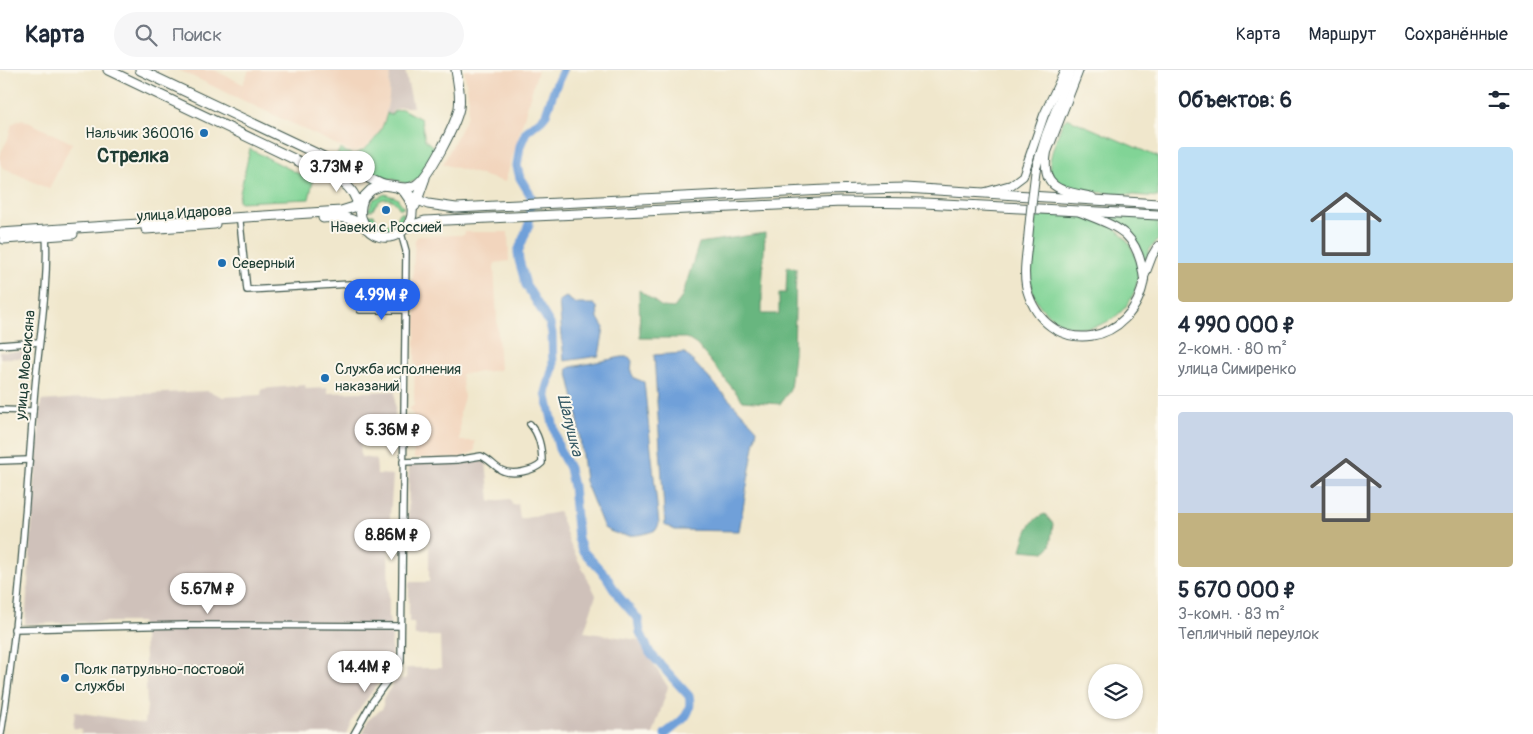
<!DOCTYPE html>
<html lang="ru">
<head>
<meta charset="utf-8">
<style>
  body { margin:0; font-family:Pangolin,sans-serif; background:#f6f6f7; color:#1f2937; height:100vh; display:flex; flex-direction:column; font-size:19px; white-space:nowrap }
  * { box-sizing:border-box; margin:0 }
  p { font-size:16px; color:#747a83 }
  .icon { flex:none; width:28px; height:28px; fill:none; stroke:currentColor; stroke-width:2; stroke-linecap:round; stroke-linejoin:round }
  .map { position:relative; flex:1; overflow:hidden }
  .details { display:flex; flex-direction:column; background:#fff; width:375px }
  .details>* { flex:none }
  .fabs { position:absolute; left:1088px; top:594px; display:grid; gap:10px }
  .fabs a { display:grid; place-items:center; width:55px; height:55px; border-radius:50%; background:#fff; box-shadow:0 1px 4px #0004; font-size:25px }
  .price { position:absolute; translate:-50% -42px; padding:0 11px; border-radius:18px; background:#fff; color:#222; font-size:16px; line-height:32px; filter:drop-shadow(0 1px 2px #0008) }
  .price::after { content:''; position:absolute; left:50%; top:30px; width:15px; height:11px; margin-left:-8px; background:inherit; clip-path:polygon(0 0,100% 0,50% 100%) }
  .price.current { background:#2563eb; color:#fff }
  ul { padding:0; list-style:none }
  li { display:grid; align-content:center; gap:10px; height:265px; padding:0 20px }
  li+li { border-top:1px solid #e0e1e3 }
  li span { display:grid; place-items:center; height:155px; border-radius:5px; color:#555 }
  li>.icon { margin-inline-start:auto }
  span .icon { width:90px; height:90px; fill:#fffc; stroke-width:1 }
  li b { font-size:21px }
  h2 { display:flex; justify-content:space-between; align-items:center; height:60px; padding:0 20px; font-size:21px }
  header { display:flex; align-items:center; gap:30px; box-sizing:border-box; height:70px; padding:0 25px; background:#fff; border-bottom:1px solid #e0e1e3 }
  header strong { font-size:24px }
  nav { display:flex; gap:28px; margin-inline-start:auto; font-size:18px }
  .search { width:350px; height:45px; background:#f6f6f7; display:flex; align-items:center; gap:12px; box-sizing:border-box; padding:0 18px; border-radius:28px; color:#747a83; font-size:19px }
  main { display:flex; flex:1; min-height:0 }
  .map>svg:first-child { display:block }
  .built { fill:#f2d5bd }
  .industrial { fill:#cfc1ba }
  .green { fill:#81d496; stroke:#508865 }
  .forest { fill:#68b67f; stroke:#447a5a }
  .water { fill:#6fa0d9; stroke:#476e86 }
  .lines { fill:none; stroke-linecap:round; stroke-linejoin:round }
  .river { stroke:#6fa0d9; stroke-width:9 }
  .minor-casing { stroke:#3e564b; stroke-width:8 }
  .tertiary-casing { stroke:#3e564b; stroke-width:10 }
  .secondary-casing { stroke:#3e564b; stroke-width:11 }
  .primary-casing { stroke:#3e564b; stroke-width:11 }
  .minor { stroke:#fff; stroke-width:5.5 }
  .tertiary { stroke:#fff; stroke-width:8 }
  .secondary { stroke:#fff; stroke-width:9 }
  .primary { stroke:#fff; stroke-width:9 }
  .tertiary-bridge-casing { stroke:#3e564b; stroke-width:10; stroke-linecap:butt }
  .tertiary-bridge { stroke:#fff; stroke-width:8 }
  .poi-dot { fill:#1f6fb2; stroke:#fbf7ec; stroke-width:2 }
  .labels { text-anchor:middle; stroke-width:4; stroke-linejoin:round; paint-order:stroke }
  .poi-label { font-size:15px; fill:#1f3d34; stroke:#fbf7ec; text-anchor:start }
  .street-label { font-size:15px; fill:#1f3d34; stroke:#fbf7ec }
  .water-label { font-size:16px; font-style:italic; fill:#375b66; stroke:#fbf7ec }
  .district-label { font-size:20px; font-weight:bold; fill:#1f3d34; stroke:#fbf7ec }
</style>
</head>
<body>
<header>
<strong>Карта</strong>
<div class="search"><svg class="icon" aria-label="search" viewBox="0 0 24 24"><circle cx="10" cy="10" r="6"/><path d="M15 15l6 6"/></svg>Поиск</div>
<nav><a>Карта</a><a>Маршрут</a><a>Сохранённые</a></nav>
</header>
<main>
<div class="map">
<svg width="1158" height="664" viewBox="0 0 1158 664">
  <rect width="100%" height="100%" fill="#fbf7ec"/>
  <filter id="ink" filterUnits="userSpaceOnUse"><feTurbulence type="fractalNoise" baseFrequency=".02" numOctaves="2"/><feDisplacementMap in="SourceGraphic" scale="10" xChannelSelector="R" yChannelSelector="G"/><feConvolveMatrix kernelMatrix="1 2 1 2 8 2 1 2 1" color-interpolation-filters="sRGB"/></filter>
  <filter id="wash" filterUnits="userSpaceOnUse"><feTurbulence type="fractalNoise" baseFrequency=".0096" numOctaves="4" result="noise"/><feDisplacementMap in="SourceGraphic" scale="20" xChannelSelector="R" yChannelSelector="G"/><feGaussianBlur stdDeviation="1.12" result="paint"/><feColorMatrix in="noise" values="0 0 0 0 0 0 0 0 0 0 0 0 0 0 0 0 0 1.4 0 .05"/><feComposite in="paint" operator="in"/></filter>
  <g filter="url(#wash)">
    <rect width="100%" height="100%" fill="#f0e7cc"/>
    <!-- built -->
    <g class="built">
      <path d="M179,0H214L243,14L249,0H390L389,27L384,52L378,64L365,78L352,82Z"/>
      <path d="M464,0H538L505,112L443,94L467,46L469,30Z"/>
      <path d="M22,49L72,73L49,119L4,98L0,94V84L8,69L12,54Z"/>
      <path d="M465,162H508L509,191L495,193L494,197L500,300L461,304L464,327L460,341V371H475V381L461,388H414L413,345L409,339L414,335L416,218L412,217L415,170L418,166L464,165Z"/>
    </g>
    <!-- industrial -->
    <g class="industrial">
      <path d="M390,0H405L413,37H401L393,40L391,44L386,43L389,27Z"/>
      <path d="M0,282H30L29,288H0Z"/>
      <path d="M305,315L306,319L327,318L328,323L395,321V369L379,370L360,366L361,387L376,389L377,404L393,405L388,475L389,548L392,566L391,595L353,648L346,664H81L82,659L73,658L75,642L145,653L147,637L144,563L141,552H101L25,554L41,331L120,325L208,321L223,327L261,325L262,319Z"/>
      <path d="M467,391H486L490,431L510,429L513,435L518,434L520,449L559,442L571,476L596,525L584,562L638,570L668,617L653,664H363L368,650L383,638V629L395,611L406,608V598H441L440,566H415L414,552H409V512H429V471L408,470L409,393Z"/>
    </g>
    <!-- green -->
    <g class="green">
      <path d="M402,39L421,49L425,70L435,78L418,110L406,114L392,109L377,108L335,88L340,79L353,85C372,78 382,62 387,43L391,45L394,41Z"/>
      <path d="M1067,48L1158,87V127L1071,120C1067,119 1062,118 1059,116C1039,102 1057,71 1062,53Z"/>
      <path d="M250,79L313,111L309,129L238,132Z"/>
      <path d="M385,124L397,128L404,138H399C393,125 378,126 373,140H368L374,129Z"/>
      <path d="M399,143H404C401,158 388,163 375,156L368,145H374L378,152L387,155L395,151Z"/>
      <path d="M1036,144C1050,144 1064,143 1078,145C1085,146 1092,150 1099,152C1104,154 1110,155 1114,158C1121,162 1127,170 1131,177C1158,224 1103,277 1057,251C1046,244 1035,233 1032,219C1027,198 1033,166 1036,144Z"/>
      <path d="M1099,144L1158,148V170L1150,179L1145,191C1134,161 1128,156 1099,144Z"/>
    </g>
    <!-- forest -->
    <g class="forest">
      <path d="M765,163L762,222V244H779V223H786L787,197L796,198L794,284L790,319L780,334L743,331L697,275L686,268H640L639,220L662,237L674,238L682,227L699,173Z"/>
      <path d="M1045,444L1053,454L1050,476L1045,482L1021,480C1026,464 1028,450 1045,444Z"/>
    </g>
    <!-- water -->
    <g class="water">
      <path d="M566,227L576,234H594L597,237L598,248L604,258L599,286L564,291L559,231Z"/>
      <path d="M685,283L757,359L739,461L675,460L665,455L654,285Z"/>
      <path d="M622,287H629L632,291L631,302L634,308L644,312L659,454L656,460C638,467 620,468 604,458L585,411L577,342L567,299L571,297Z"/>
    </g>
    <g class="lines">
      <!-- river -->
      <path class="river" d="M563,0L554,20L546,44L542,49L526,62L520,76L517,96L520,108L531,126L529,154L518,182L519,190L526,215L550,254L552,263L553,297L546,323L556,367L559,379L569,398L573,416L578,468L582,480L606,506L619,527L638,549L640,562L650,583L689,626C694,646 678,653 665,664"/>
    </g>
  </g>
  <g filter="url(#ink)">
    <g class="lines">
      <!-- minor casing -->
      <g class="minor-casing">
        <g id="minor">
          <path d="M240,152L247,220L350,214L354,218L360,240H405"/>
          <path d="M0,275L39,272"/>
          <path d="M0,340L33,341"/>
          <path d="M0,391L29,390"/>
          <path d="M403,392L457,390L481,386C489,389 494,396 501,400C512,406 534,401 542,393C542,380 539,364 530,354"/>
          <path d="M14,559L186,555L401,556"/>
          <path d="M1,664C19,553 25,441 34,329C38,275 49,218 46,163"/>
          <path d="M354,664L372,632L401,592L406,181L401,163"/>
        </g>
      </g>
      <!-- tertiary casing -->
      <g class="tertiary-casing">
        <g id="tertiary">
          <path d="M1079,0L1047,82C1040,121 1063,120 1092,127"/>
          <path d="M1036,98L1046,65L1071,0"/>
          <path d="M986,122L1011,115L1023,106L1044,45L1065,0"/>
          <path d="M1080,142C1120,158 1138,162 1144,209"/>
          <path d="M1144,207L1152,186L1158,176"/>
        </g>
      </g>
      <!-- secondary casing -->
      <g class="secondary-casing">
        <g id="secondary">
          <path d="M108,0L342,112C351,118 357,128 359,139"/>
          <path d="M140,0L383,115"/>
          <path d="M397,117C404,118 410,119 416,115C429,107 456,54 459,38C461,25 458,13 456,0"/>
          <path d="M415,136L425,108"/>
        </g>
      </g>
      <!-- primary casing -->
      <g class="primary-casing">
        <g id="primary">
          <path d="M363,129C360,137 359,145 363,152C380,187 431,155 405,123"/>
          <path d="M323,148C343,147 351,146 367,159"/>
          <path d="M407,157L425,151L841,132L924,133L1158,145"/>
          <path d="M146,159L215,154"/>
          <path d="M0,163L341,141L354,137L371,120L383,115L397,117L418,130L428,134L456,138L826,120L905,118L1158,134"/>
          <path d="M4,169L73,164"/>
        </g>
      </g>
      <!-- minor -->
      <use href="#minor" class="minor"/>
      <!-- tertiary -->
      <use href="#tertiary" class="tertiary"/>
      <!-- secondary -->
      <use href="#secondary" class="secondary"/>
      <!-- primary -->
      <use href="#primary" class="primary"/>
      <!-- tertiary-bridge casing -->
      <g class="tertiary-bridge-casing">
        <path id="tertiary-bridge" d="M1036,98C1033,122 1030,146 1028,170C1026,189 1022,208 1029,226C1052,289 1134,275 1144,209"/>
      </g>
      <!-- tertiary-bridge -->
      <use href="#tertiary-bridge" class="tertiary-bridge"/>
    </g>
  </g>
  <!-- markers -->
  <g class="poi-dot">
    <circle cx="204" cy="63" r="5"/>
    <circle cx="386" cy="140" r="5"/>
    <circle cx="222" cy="193" r="5"/>
    <circle cx="325" cy="308" r="5"/>
    <circle cx="65" cy="608" r="5"/>
  </g>
  <g class="labels">
    <!-- poi labels -->
    <g class="poi-label">
      <text x="194" y="68" text-anchor="end">Нальчик 360016</text>
      <text x="386" y="162" text-anchor="middle">Навеки с Россией</text>
      <text x="232" y="198">Северный</text>
      <text x="335" y="304">Служба исполнения<tspan x="335" dy="17">наказаний</tspan></text>
      <text x="75" y="604">Полк патрульно-постовой<tspan x="75" dy="17">службы</tspan></text>
    </g>
    <!-- street labels -->
    <g class="street-label">
      <text transform="translate(184 143) rotate(-4)" y="5">улица Идарова</text>
      <text transform="translate(25 295) rotate(-85)" y="5">улица Мовсисяна</text>
    </g>
    <!-- water labels -->
    <g class="water-label">
      <text transform="translate(571 355) rotate(76)" y="6">Шалушка</text>
    </g>
    <!-- district labels -->
    <g class="district-label">
      <text x="133" y="92">Стрелка</text>
    </g>
  </g>
</svg>
<div class="fabs">
<a><svg class="icon" aria-label="layers" viewBox="0 0 24 24"><path d="M12 4l9 5-9 5-9-5zM3 14l9 5 9-5"/></svg></a>
</div>
<b class="price" style="left:337px;top:123px">3.73M ₽</b>
<b class="price current" style="left:382px;top:251px">4.99M ₽</b>
<b class="price" style="left:393px;top:386px">5.36M ₽</b>
<b class="price" style="left:392px;top:491px">8.86M ₽</b>
<b class="price" style="left:208px;top:545px">5.67M ₽</b>
<b class="price" style="left:365px;top:623px">14.4M ₽</b>
</div>
<section class="details">
<h2>Объектов: 6<svg class="icon" aria-label="filters" viewBox="0 0 24 24"><path d="M4 7h16M4 17h16"/><circle cx="9" cy="7" r="2"/><circle cx="15" cy="17" r="2"/></svg></h2>
<ul>
<li><span style="background:linear-gradient(#bfe0f5 75%,#c2b280 0)"><svg class="icon" aria-label="home" viewBox="0 0 24 24"><path d="M3 11l9-7 9 7M6 9v11h12V9"/></svg></span><div><b>4 990 000 ₽</b><p>2-комн. · 80 m²</p><p>улица Симиренко</p></div></li>
<li><span style="background:linear-gradient(#c9d6e8 65%,#c2b280 0)"><svg class="icon" aria-label="home" viewBox="0 0 24 24"><path d="M3 11l9-7 9 7M6 9v11h12V9"/></svg></span><div><b>5 670 000 ₽</b><p>3-комн. · 83 m²</p><p>Тепличный переулок</p></div></li>
</ul>
</section>
</main>
</body>
</html>
